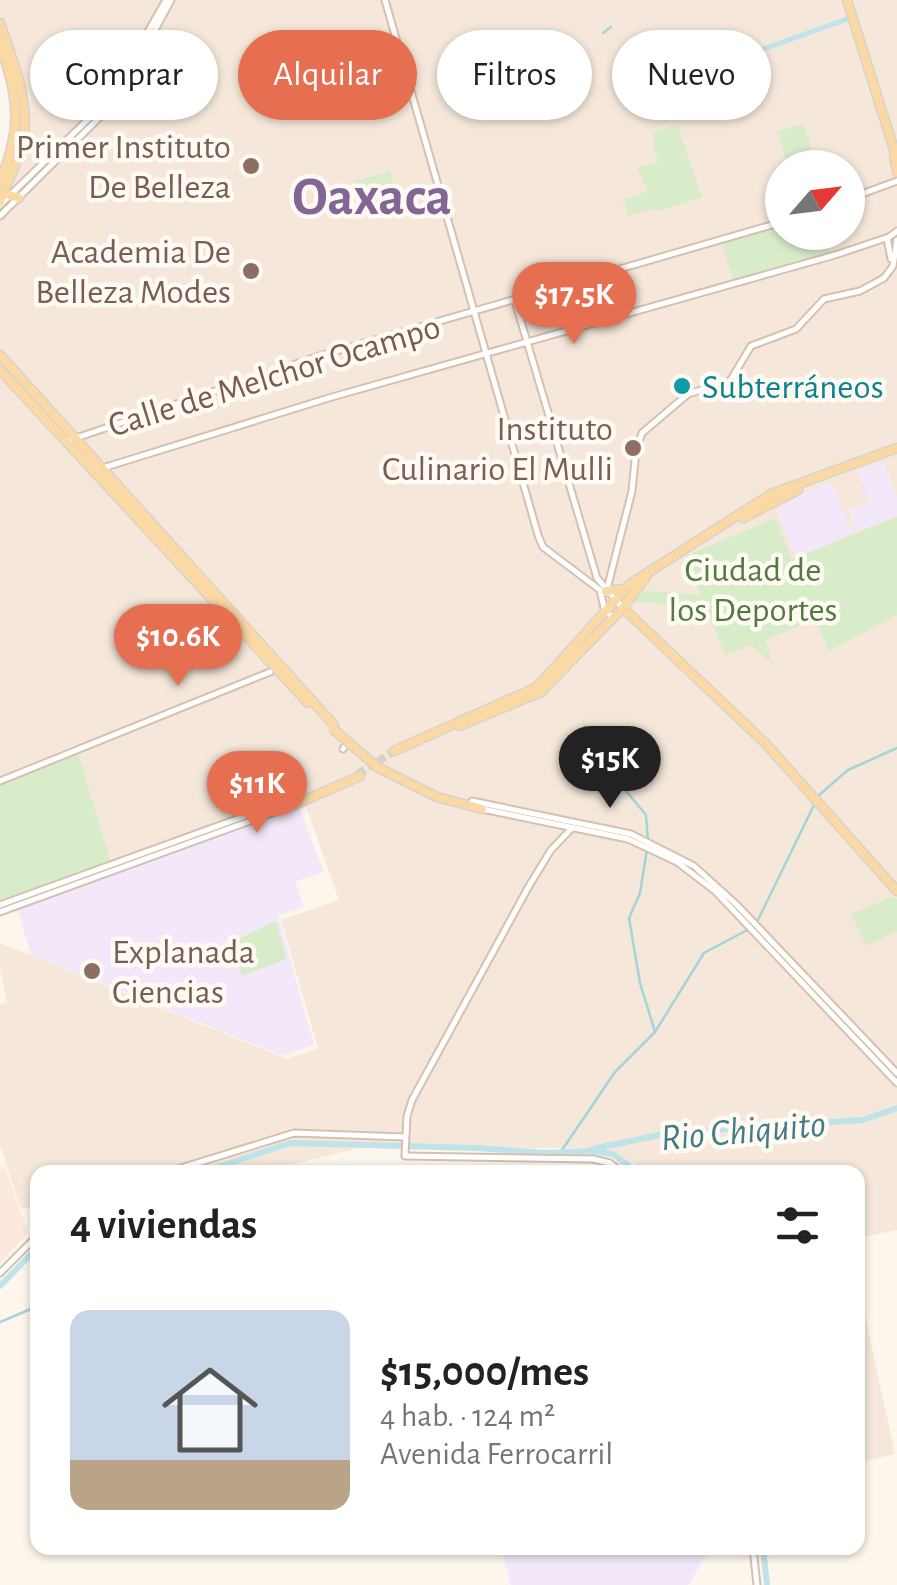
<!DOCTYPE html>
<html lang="es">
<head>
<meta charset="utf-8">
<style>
  body { margin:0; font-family:"Alegreya Sans",sans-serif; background:#f2f2f2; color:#222; height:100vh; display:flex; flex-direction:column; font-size:38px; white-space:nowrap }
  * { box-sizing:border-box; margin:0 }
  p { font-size:32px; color:#767676 }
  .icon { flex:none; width:55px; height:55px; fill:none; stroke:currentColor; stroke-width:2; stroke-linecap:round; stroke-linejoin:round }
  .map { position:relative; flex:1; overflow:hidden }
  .sheet { position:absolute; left:30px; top:1165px; width:835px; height:390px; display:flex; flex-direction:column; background:#fff; border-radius:20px; box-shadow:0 2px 8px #0004 }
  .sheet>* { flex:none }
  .guide { position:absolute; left:30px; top:30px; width:838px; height:90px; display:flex; gap:20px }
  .needle { width:65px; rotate:62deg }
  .tools { position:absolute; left:765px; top:150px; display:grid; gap:20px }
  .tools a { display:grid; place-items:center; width:100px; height:100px; border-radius:50%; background:#fff; box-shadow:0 2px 8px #0004; font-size:50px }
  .price { position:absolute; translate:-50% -85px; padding:0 22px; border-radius:35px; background:#e76f51; color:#fff; font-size:32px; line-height:65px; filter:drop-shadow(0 2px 5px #0008) }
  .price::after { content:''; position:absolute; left:50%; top:60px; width:30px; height:22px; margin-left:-15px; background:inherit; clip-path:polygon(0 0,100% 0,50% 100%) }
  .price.current { background:#222; color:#fff }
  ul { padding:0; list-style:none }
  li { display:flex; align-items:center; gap:30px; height:250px; padding:0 40px }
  li span { display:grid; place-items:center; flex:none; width:280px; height:200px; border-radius:20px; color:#555 }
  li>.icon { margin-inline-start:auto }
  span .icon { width:120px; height:120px; fill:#fffc; stroke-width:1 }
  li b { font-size:42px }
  h2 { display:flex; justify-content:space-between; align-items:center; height:120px; padding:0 40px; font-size:42px }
  .tag { padding:0 35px; border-radius:45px; background:#fff; box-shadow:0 2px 8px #0004; font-size:35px; line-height:90px }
  .tag.current { background:#e76f51; color:#fff }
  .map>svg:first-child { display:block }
  .residential { fill:#f5e8da; fill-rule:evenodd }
  .commercial { fill:#fde8e0 }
  .education { fill:#f3e8fa }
  .green { fill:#d8ecc9 }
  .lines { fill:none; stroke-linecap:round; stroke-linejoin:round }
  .stream { stroke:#a5d3da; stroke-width:2.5 }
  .canal { stroke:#bfe3e8; stroke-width:5 }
  .river { stroke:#bfe3e8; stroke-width:6 }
  .primary-tunnel { stroke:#dcd0c4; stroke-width:8; stroke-dasharray:8 4; stroke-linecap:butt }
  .secondary-casing { stroke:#d6c0b0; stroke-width:9 }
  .primary-casing { stroke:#dad1cd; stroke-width:11 }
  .secondary { stroke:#fff; stroke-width:5 }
  .primary { stroke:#fbd9a5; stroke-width:8 }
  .primary-bridge-casing { stroke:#dad1cd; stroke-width:11; stroke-linecap:butt }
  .primary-bridge { stroke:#fbd9a5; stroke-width:8 }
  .education-dot { fill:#8d6e63; stroke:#fffaf3; stroke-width:4 }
  .culture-dot { fill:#0f9aa8; stroke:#fffaf3; stroke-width:4 }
  .labels { text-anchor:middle; stroke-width:9; stroke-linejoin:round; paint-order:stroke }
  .education-label { font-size:35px; fill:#785e54; stroke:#fffaf3; text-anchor:end }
  .street-label { font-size:35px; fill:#7a5c4d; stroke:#fffaf3 }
  .culture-label { font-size:35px; fill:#0d838f; stroke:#fffaf3; text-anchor:start }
  .park-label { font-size:35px; fill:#537a41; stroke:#fffaf3 }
  .water-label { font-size:38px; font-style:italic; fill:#437c86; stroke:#fffaf3 }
  .town-label { font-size:55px; font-weight:bold; fill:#846695; stroke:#fffaf3 }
</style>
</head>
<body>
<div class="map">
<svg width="897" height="1585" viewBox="0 0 897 1585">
  <rect width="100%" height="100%" fill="#fdf6ec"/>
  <!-- residential -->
  <g class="residential">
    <path d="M0,0H897V1230L858,1238V1172H640L636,1164L585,1148H359L262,1172H38L37,1224L32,1207L21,1209L0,1145V1005L7,1002L0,968V943L287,1059L318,1048L281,920L339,900L306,806L298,797L111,862L75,745L0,777V198L24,161L29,145L30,97L0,14ZM782,168H848V232H782Z"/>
    <path d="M858,1283L895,1454L858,1463Z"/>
  </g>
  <!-- commercial -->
  <path class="commercial" d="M5,1167L28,1233L0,1263V1169Z"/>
  <!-- education -->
  <g class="education">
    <path d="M883,461L897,498V516L857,532L848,510L869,501L858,471Z"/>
    <path d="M831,482L853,534L796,558L777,513L782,502Z"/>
    <path d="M299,807L324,872L295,882L304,907L278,915L314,1045L283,1056L31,955L17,908Z"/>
    <path d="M501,1548H711L688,1585H511Z"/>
  </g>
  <!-- green -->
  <g class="green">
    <path d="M803,123L815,158L789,167L777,132Z"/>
    <path d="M677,125L702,197L657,212L654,208L629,216L625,203L620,201L648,191L637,168L659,161L652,145L655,143L652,133Z"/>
    <path d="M390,171L400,206L365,216L355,181Z"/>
    <path d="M782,224V232L824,233L830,253L734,284L722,243Z"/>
    <path d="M897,517V615L829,651L815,619L765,640L773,664L751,645L725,655L706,608L630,601L635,590L700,595L685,556L775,518L792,559Z"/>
    <path d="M77,750L111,862L0,900V784Z"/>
    <path d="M894,896L897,900V931L866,946L851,914Z"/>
    <path d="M276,921L287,959L242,976L233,941Z"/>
  </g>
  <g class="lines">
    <!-- stream -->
    <g class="stream">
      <path d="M603,33L611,27"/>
      <path d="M607,751L612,774L646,815L648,841"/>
      <path d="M818,796L848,770L897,748"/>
      <path d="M757,922L815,803"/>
      <path d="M655,1032L704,953L751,928"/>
      <path d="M562,1150L615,1072L655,1032L640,983L629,918L640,893L647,849"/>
      <path d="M400,1172L404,1171"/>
      <path d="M0,1322L38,1306"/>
    </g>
    <!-- canal -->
    <path class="canal" d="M705,70L850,18"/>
    <!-- river -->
    <g class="river">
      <path d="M592,1149L669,1133L862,1120L897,1108"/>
      <path d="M203,1172L290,1143L476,1148L547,1153L587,1151L613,1154L637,1172"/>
      <path d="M0,1286L38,1247"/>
      <path d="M763,1548L767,1585"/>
    </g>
    <!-- primary-tunnel -->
    <path class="primary-tunnel" d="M358,774L394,751"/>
    <!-- secondary casing -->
    <g class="secondary-casing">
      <g id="secondary">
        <path d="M385,0L538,535L543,547L600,590L605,612L613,617"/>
        <path d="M848,199L897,181"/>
        <path d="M0,205L111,97L166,0"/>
        <path d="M0,216L118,99L171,0"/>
        <path d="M887,238L891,259"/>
        <path d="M515,301L597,578L623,608"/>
        <path d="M67,441L319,356L782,222"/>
        <path d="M93,471L332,397L835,255L889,237L897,231"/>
        <path d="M606,593L632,491L636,450L642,433L688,394L730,381L751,346L796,329L824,299L860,291L884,278L893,266L897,240"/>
        <path d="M343,749L345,746"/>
        <path d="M0,781L270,672"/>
        <path d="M472,801L631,834L694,866L736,904L897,1073"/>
        <path d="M482,809L628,839L677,862L715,891L897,1083"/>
        <path d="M0,905L295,798"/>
        <path d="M0,912L294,805"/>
        <path d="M405,1155L407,1116L412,1100L529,886L551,850L572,828"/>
        <path d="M405,1156L593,1159L610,1163L622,1172"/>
        <path d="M168,1172L294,1133L405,1137"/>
        <path d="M0,1273L38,1235"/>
        <path d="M753,1548L757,1585"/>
      </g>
    </g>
    <!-- primary casing -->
    <g class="primary-casing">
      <g id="primary">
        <path d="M847,0L897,159"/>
        <path d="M0,23C12,60 31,101 23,141C19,163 6,181 0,202"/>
        <path d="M0,44C18,99 23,127 0,181"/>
        <path d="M894,157L897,172"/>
        <path d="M0,192L19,198"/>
        <path d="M0,355L334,725"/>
        <path d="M0,370L308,703"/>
        <path d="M743,518L798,490"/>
        <path d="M606,591L624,589"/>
        <path d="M623,608L766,744L897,891"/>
        <path d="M459,726L541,692L623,608L646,577"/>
        <path d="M394,751L537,687L630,584L771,494L897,448"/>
        <path d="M437,797L482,809"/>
        <path d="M294,805L360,776"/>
      </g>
    </g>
    <!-- secondary -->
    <use href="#secondary" class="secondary"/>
    <!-- primary -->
    <use href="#primary" class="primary"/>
    <!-- primary-bridge casing -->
    <g class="primary-bridge-casing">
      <path id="primary-bridge" d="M332,728L377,767L437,797"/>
    </g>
    <!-- primary-bridge -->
    <use href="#primary-bridge" class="primary-bridge"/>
  </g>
  <!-- markers -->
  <g class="education-dot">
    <circle cx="251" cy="166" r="10"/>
    <circle cx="251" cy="271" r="10"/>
    <circle cx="633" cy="448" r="10"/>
    <circle cx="92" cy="971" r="10"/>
  </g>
  <circle class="culture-dot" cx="682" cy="386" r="10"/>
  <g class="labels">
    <!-- education labels -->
    <g class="education-label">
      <text x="231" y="158">Primer Instituto<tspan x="231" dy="40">De Belleza</tspan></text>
      <text x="231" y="263">Academia De<tspan x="231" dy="40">Belleza Modes</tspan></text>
      <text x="613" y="440">Instituto<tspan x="613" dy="40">Culinario El Mulli</tspan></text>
      <text x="112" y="963" text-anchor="start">Explanada<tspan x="112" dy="40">Ciencias</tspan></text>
    </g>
    <!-- street labels -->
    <g class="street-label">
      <text transform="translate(274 375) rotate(-17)" y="12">Calle de Melchor Ocampo</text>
    </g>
    <!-- culture labels -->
    <g class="culture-label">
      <text x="702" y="398">Subterráneos</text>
    </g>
    <!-- park labels -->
    <g class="park-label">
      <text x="753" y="581">Ciudad de<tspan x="753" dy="40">los Deportes</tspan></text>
    </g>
    <!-- water labels -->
    <g class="water-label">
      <text transform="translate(743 1130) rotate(-5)" y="13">Rio Chiquito</text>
    </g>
    <!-- town labels -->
    <g class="town-label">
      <text x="372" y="214">Oaxaca</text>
    </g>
  </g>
</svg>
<div class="tools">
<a><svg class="needle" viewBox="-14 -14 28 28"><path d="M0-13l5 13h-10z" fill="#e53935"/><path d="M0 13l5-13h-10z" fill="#767676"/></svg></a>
</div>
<b class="price" style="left:574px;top:347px">$17.5K</b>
<b class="price" style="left:178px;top:689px">$10.6K</b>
<b class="price current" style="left:610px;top:811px">$15K</b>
<b class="price" style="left:257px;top:836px">$11K</b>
<div class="guide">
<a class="tag">Comprar</a>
<a class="tag current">Alquilar</a>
<a class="tag">Filtros</a>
<a class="tag">Nuevo</a>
</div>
<section class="sheet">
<h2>4 viviendas<svg class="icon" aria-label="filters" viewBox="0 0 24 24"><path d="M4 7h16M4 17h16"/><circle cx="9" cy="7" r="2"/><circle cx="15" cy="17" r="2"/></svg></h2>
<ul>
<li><span style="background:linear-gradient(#c9d6e8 75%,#b9a48a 0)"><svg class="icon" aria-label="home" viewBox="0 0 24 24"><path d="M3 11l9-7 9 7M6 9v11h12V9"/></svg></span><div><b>$15,000/mes</b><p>4 hab. · 124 m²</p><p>Avenida Ferrocarril</p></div></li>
</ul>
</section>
</div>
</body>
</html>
